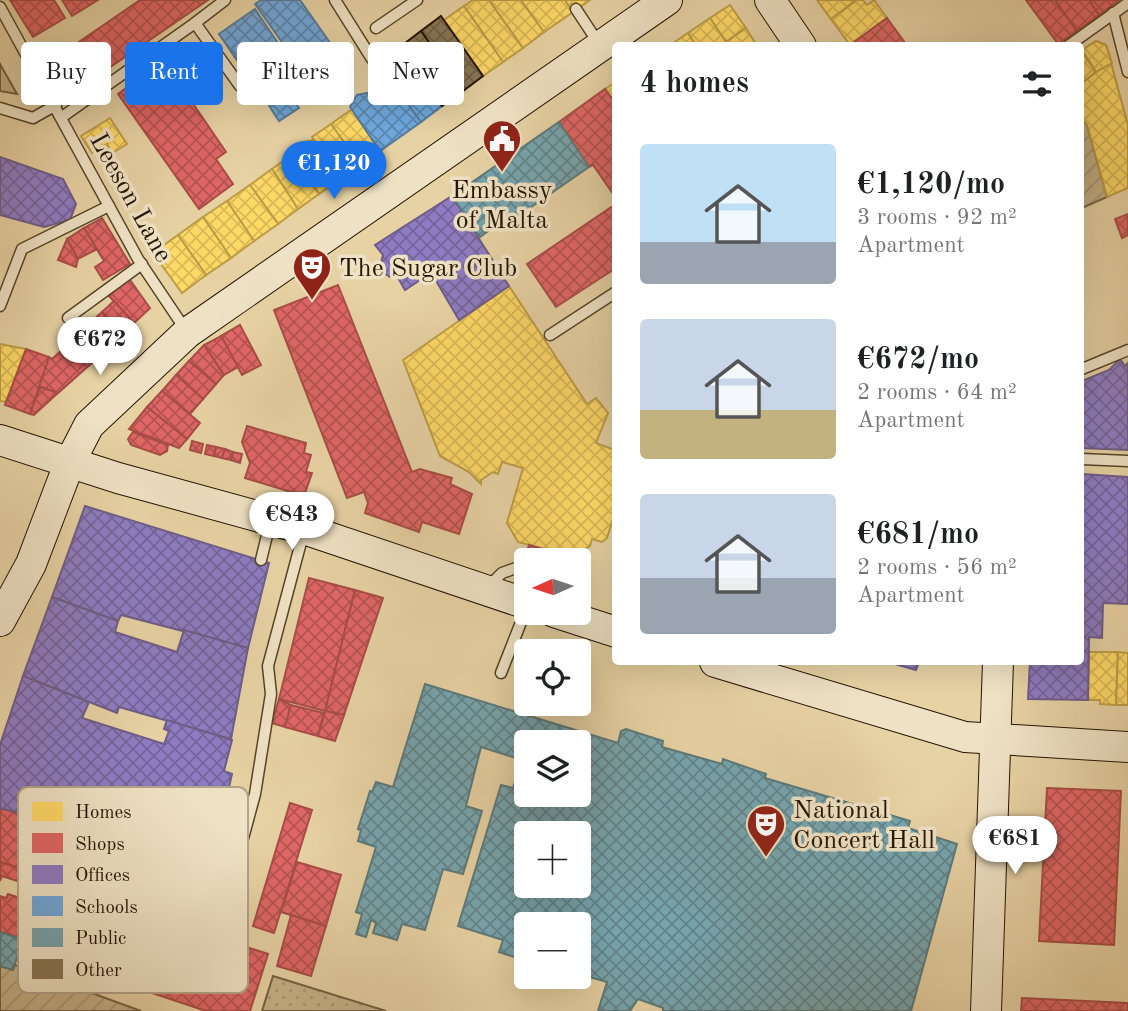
<!DOCTYPE html>
<html lang="en">
<head>
<meta charset="utf-8">
<style>
  body { margin:0; font-family:"Old Standard TT",serif; background:#f6f6f6; color:#202124; height:100vh; display:flex; flex-direction:column; font-size:26px; white-space:nowrap }
  * { box-sizing:border-box; margin:0 }
  p { font-size:23px; color:#757577 }
  .icon { flex:none; width:38px; height:38px; fill:none; stroke:currentColor; stroke-width:2; stroke-linecap:round; stroke-linejoin:round }
  .map { position:relative; flex:1; overflow:hidden }
  .sheet { position:absolute; left:612px; top:42px; width:472px; height:623px; display:flex; flex-direction:column; background:#fff; border-radius:7px; box-shadow:0 7px 28px #0002 }
  .sheet>* { flex:none }
  .banner { position:absolute; left:21px; top:42px; width:486px; height:63px; display:flex; gap:14px }
  .needle { width:46px; rotate:267deg }
  .tools { position:absolute; left:514px; top:548px; display:grid; gap:14px }
  .tools a { display:grid; place-items:center; width:77px; height:77px; border-radius:7px; background:#fff; box-shadow:0 7px 28px #0002; font-size:35px }
  .price { position:absolute; translate:-50% -60px; padding:0 16px; border-radius:24px; background:#fff; color:#222; font-size:23px; line-height:46px; filter:drop-shadow(0 2px 4px #0008) }
  .price::after { content:''; position:absolute; left:50%; top:42px; width:21px; height:16px; margin-left:-10px; background:inherit; clip-path:polygon(0 0,100% 0,50% 100%) }
  .price.on { background:#1a73e8; color:#fff }
  ul { padding:0; list-style:none }
  li { display:flex; align-items:center; gap:21px; height:175px; padding:0 28px }
  li span { display:grid; place-items:center; flex:none; width:196px; height:140px; border-radius:7px; color:#555 }
  li>.icon { margin-inline-start:auto }
  span .icon { width:84px; height:84px; fill:#fffc; stroke-width:1 }
  li b { font-size:30px }
  h2 { display:flex; justify-content:space-between; align-items:center; height:84px; padding:0 28px; font-size:30px }
  .tag { padding:0 24px; border-radius:7px; background:#fff; box-shadow:0 7px 28px #0002; font-size:24px; line-height:63px }
  .tag.on { background:#1a73e8; color:#fff }
  .map>svg:first-child { display:block }
  .grass { fill:#c6b288; stroke:#756344; stroke-width:2 }
  .park { fill:url(#park-dots); stroke:#756344; stroke-width:2 }
  .garden { fill:url(#garden-furrows); stroke:#756344; stroke-width:2 }
  .homes { fill:url(#homes-cross-hatch); stroke:#bd9e47; stroke-width:2 }
  .shops { fill:url(#shops-cross-hatch); stroke:#a84d47; stroke-width:2 }
  .offices { fill:url(#offices-cross-hatch); stroke:#6e5d88; stroke-width:2 }
  .schools { fill:url(#schools-cross-hatch); stroke:#587c9a; stroke-width:2 }
  .public { fill:url(#public-cross-hatch); stroke:#5d7a7a; stroke-width:2; fill-rule:evenodd }
  .building { fill:url(#building-cross-hatch); stroke:#241400; stroke-width:2 }
  .lines { fill:none; stroke-linecap:round; stroke-linejoin:round }
  .lane-casing { stroke:#554429; stroke-width:13 }
  .secondary-casing { stroke:#241400; stroke-width:32 }
  .lane { stroke:#efe2c4; stroke-width:10 }
  .secondary { stroke:#efe2c4; stroke-width:30 }
  .labels { text-anchor:middle; stroke-width:7; stroke-linejoin:round; paint-order:stroke }
  .poi-label { font-size:26px; fill:#241400; stroke:#efe2c4; text-anchor:start }
  .street-label { font-size:26px; fill:#241400; stroke:#efe2c4 }
  .key { fill:#efe2c4; stroke:#b2a489; stroke-width:2 }
  .key-label { font-size:19px; fill:#241400 }
</style>
</head>
<body>
<div class="map">
<svg width="1128" height="1011" viewBox="0 0 1128 1011">
  <defs>
    <pattern id="park-dots" width="8" height="8" patternUnits="userSpaceOnUse" patternTransform="scale(1.75)"><rect width="8" height="8" fill="#c6b288"/><path d="M2 2h.1M6 6h.1" fill="none" stroke="#aa9874" stroke-width="1.8" stroke-linecap="round"/></pattern>
    <pattern id="garden-furrows" width="10" height="10" patternUnits="userSpaceOnUse" patternTransform="scale(1.75)"><rect width="10" height="10" fill="#c6b288"/><path d="M-1 1l2-2M0 10L10 0M9 11l2-2" fill="none" stroke="#aa9874"/></pattern>
    <pattern id="homes-cross-hatch" width="8" height="8" patternUnits="userSpaceOnUse" patternTransform="scale(1.75)"><rect width="8" height="8" fill="#ffd966"/><path d="M0 0l8 8M0 8l8-8" fill="none" stroke="#dab957"/></pattern>
    <pattern id="shops-cross-hatch" width="8" height="8" patternUnits="userSpaceOnUse" patternTransform="scale(1.75)"><rect width="8" height="8" fill="#e06666"/><path d="M0 0l8 8M0 8l8-8" fill="none" stroke="#b55352"/></pattern>
    <pattern id="offices-cross-hatch" width="8" height="8" patternUnits="userSpaceOnUse" patternTransform="scale(1.75)"><rect width="8" height="8" fill="#8e7cc3"/><path d="M0 0l8 8M0 8l8-8" fill="none" stroke="#74649c"/></pattern>
    <pattern id="schools-cross-hatch" width="8" height="8" patternUnits="userSpaceOnUse" patternTransform="scale(1.75)"><rect width="8" height="8" fill="#6fa8dc"/><path d="M0 0l8 8M0 8l8-8" fill="none" stroke="#5b88b0"/></pattern>
    <pattern id="public-cross-hatch" width="8" height="8" patternUnits="userSpaceOnUse" patternTransform="scale(1.75)"><rect width="8" height="8" fill="#76a5af"/><path d="M0 0l8 8M0 8l8-8" fill="none" stroke="#61858c"/></pattern>
    <pattern id="building-cross-hatch" width="8" height="8" patternUnits="userSpaceOnUse" patternTransform="scale(1.75)"><rect width="8" height="8" fill="#897755"/><path d="M0 0l8 8M0 8l8-8" fill="none" stroke="#706044"/></pattern>
  </defs>
  <rect width="100%" height="100%" fill="#e7d2a4"/>
  <filter id="stains"><feTurbulence type="fractalNoise" baseFrequency=".00286" numOctaves="4"/><feColorMatrix values="0 0 0 0 .2 0 0 0 0 .09 0 0 0 0 .02 0 0 0 .5 -.17"/></filter>
  <radialGradient id="worn" r=".72"><stop offset=".6" stop-color="#630" stop-opacity="0"/><stop offset="1" stop-color="#630" stop-opacity=".3"/></radialGradient>
  <!-- grass -->
  <path class="grass" d="M0,64L17,94L0,91Z"/>
  <!-- park -->
  <path class="park" d="M273,976L386,1011H262Z"/>
  <!-- garden -->
  <g class="garden">
    <path d="M1082,119L1087,125L1107,197L1082,208Z"/>
    <path d="M15,965L141,1011H0V966L13,970Z"/>
  </g>
  <!-- homes -->
  <g class="homes">
    <path d="M473,0H489L523,48L503,62L464,6Z"/>
    <path d="M489,0H521L544,32L523,48Z"/>
    <path d="M521,0H565L573,12L544,32Z"/>
    <path d="M565,0H590L573,12Z"/>
    <path d="M817,0H857L831,19Z"/>
    <path d="M857,0H863L867,5L874,0L887,18L850,45L831,19Z"/>
    <path d="M730,5L746,28L726,42L710,18Z"/>
    <path d="M464,6L503,62L483,76L444,20Z"/>
    <path d="M710,18L726,42L729,46H696L688,33Z"/>
    <path d="M746,28L757,46H729L726,42Z"/>
    <path d="M688,33L696,46H669Z"/>
    <path d="M1096,41L1106,45L1128,125V188L1107,197L1087,125L1082,119V50Z"/>
    <path d="M1096,41L1106,45L1112,63L1096,72L1082,50Z"/>
    <path d="M1082,52L1096,72L1082,83Z"/>
    <path d="M616,82V104L605,89Z"/>
    <path d="M352,109L380,151L360,165L331,124Z"/>
    <path d="M110,118L127,144L112,153L107,144L92,153L81,136Z"/>
    <path d="M331,124L360,165L340,179L312,137Z"/>
    <path d="M314,140L340,179L319,194L293,154L304,142Z"/>
    <path d="M293,154L319,194L298,209L272,169Z"/>
    <path d="M272,169L298,209L278,224L250,185Z"/>
    <path d="M250,185L278,224L254,241L227,201Z"/>
    <path d="M227,201L254,241L231,258L203,217Z"/>
    <path d="M203,217L231,258L206,275L178,235Z"/>
    <path d="M178,235L206,275L182,293L153,253Z"/>
    <path d="M509,286L587,404L596,398L608,413L596,443L615,450L613,456L616,457V509L607,538L602,542L592,539L590,546L572,557L518,542L507,523L523,468L502,462L498,474L493,472L481,480V484L469,472L440,456L403,360Z"/>
    <path d="M0,344L26,349L6,402L0,401Z"/>
    <path d="M1089,652H1118L1116,705L1100,704V700H1088Z"/>
    <path d="M1118,652L1128,653V705H1116Z"/>
  </g>
  <!-- shops -->
  <g class="shops">
    <path d="M10,0H54L65,18L33,37Z"/>
    <path d="M62,0H98L72,16Z"/>
    <path d="M140,0H208L65,98L44,66Z"/>
    <path d="M1026,0H1055L1077,31L1058,44Z"/>
    <path d="M1055,0H1089L1099,15L1077,31Z"/>
    <path d="M1089,0H1119L1099,15Z"/>
    <path d="M887,18L905,43L902,46L850,45Z"/>
    <path d="M186,45L217,89L194,105L226,152L216,159L233,184L199,209L118,94Z"/>
    <path d="M605,89L616,104V198L593,165L589,167L559,122Z"/>
    <path d="M616,204V268L556,307L527,264Z"/>
    <path d="M1128,214V235L1122,238L1115,219Z"/>
    <path d="M102,218L130,264L103,280L95,267L104,261L84,228Z"/>
    <path d="M84,228L97,249L78,259L67,239Z"/>
    <path d="M67,239L78,259L76,267L58,260Z"/>
    <path d="M128,277L150,308L134,323L108,295Z"/>
    <path d="M338,285L412,472L420,469L452,478L450,484L472,494L459,534L422,522L419,532L365,513L368,503L364,492L347,498L274,310Z"/>
    <path d="M114,301L134,323L123,333L102,312Z"/>
    <path d="M102,312L123,333L110,345L89,324Z"/>
    <path d="M89,324L110,345L93,362L72,341Z"/>
    <path d="M240,325L261,365L242,375L221,336Z"/>
    <path d="M221,336L238,367L224,375L204,345Z"/>
    <path d="M72,341L93,362L58,393L38,386L49,357L52,359Z"/>
    <path d="M204,345L224,375L216,384L189,361Z"/>
    <path d="M26,349L49,357L30,414L5,405Z"/>
    <path d="M189,361L216,384L203,399L176,375Z"/>
    <path d="M176,375L203,399L190,414L162,391Z"/>
    <path d="M40,387L58,393L34,415L30,414Z"/>
    <path d="M162,391L200,423L187,439L147,407Z"/>
    <path d="M147,407L187,439L179,448L129,429Z"/>
    <path d="M247,426L306,443L304,453L311,455L306,472L312,473L304,496L245,478L250,463L242,442Z"/>
    <path d="M133,432L168,445L167,451L160,455L131,445L128,439Z"/>
    <path d="M192,441L203,444L201,453L190,450Z"/>
    <path d="M207,445L216,447L214,456L205,454Z"/>
    <path d="M216,447L225,449L222,458L214,456Z"/>
    <path d="M225,449L233,452L231,460L222,458Z"/>
    <path d="M233,452L242,454L240,463L231,460Z"/>
    <path d="M529,545L557,553L555,560H527L522,568Z"/>
    <path d="M309,578L355,590L325,711L279,699Z"/>
    <path d="M355,590L383,598L344,715L325,711Z"/>
    <path d="M279,699L291,705L285,727L272,723Z"/>
    <path d="M291,705L324,713L318,736L285,727Z"/>
    <path d="M325,711L344,715L335,741L318,736Z"/>
    <path d="M1047,788L1121,791L1114,945L1039,941Z"/>
    <path d="M290,803L312,810L274,933L253,926Z"/>
    <path d="M0,808L40,820L44,826L42,838L32,844L24,870L0,862Z"/>
    <path d="M0,862L24,870L20,882L2,876L0,881Z"/>
    <path d="M297,862L341,875L326,926L281,912Z"/>
    <path d="M68,885L191,924L189,928L268,954L250,1011H206L56,961L54,967L24,952L28,941L0,932V896L6,898L8,894L60,911Z"/>
    <path d="M291,915L326,926L311,976L277,966Z"/>
    <path d="M1022,998L1128,1003V1011H1021Z"/>
  </g>
  <!-- offices -->
  <g class="offices">
    <path d="M0,157L63,179L76,204L70,220L44,227L0,215Z"/>
    <path d="M452,196L509,286L459,320L428,267L423,271L426,276L405,290L397,276L390,277L384,273L380,266L383,255L375,245Z"/>
    <path d="M1120,359L1125,366L1128,363V450L1082,448V381L1109,370Z"/>
    <path d="M1082,474L1128,477V604L1103,603L1102,638L1089,637L1088,700L1028,699L1030,662H1082Z"/>
    <path d="M85,506L269,563L248,648L121,615L118,621L52,597Z"/>
    <path d="M52,597L118,621L115,632L177,652L184,630L248,648L231,739L119,707L117,713L23,676Z"/>
    <path d="M888,662H919L916,670Z"/>
    <path d="M23,676L89,702L82,718L164,744L169,731L164,729L167,720L232,740L224,771L232,774L229,787L220,833L208,866L0,808V745Z"/>
  </g>
  <!-- schools -->
  <g class="schools">
    <path d="M261,0H300L347,67L315,89L255,4Z"/>
    <path d="M255,9L292,64L256,88L219,34Z"/>
    <path d="M400,47L442,106L421,122L378,64Z"/>
    <path d="M389,79L421,122L380,151L350,107L357,95L372,92Z"/>
    <path d="M280,80L299,108L279,121L261,93Z"/>
  </g>
  <!-- public -->
  <g class="public">
    <path d="M559,122L589,167L505,225L502,221L480,237L452,196Z"/>
    <path d="M425,684L618,743L621,731L626,729L663,741L662,747L722,764L723,759L766,774L765,778L910,821L908,828L957,844L911,1011H663V1008L638,999L630,1011H598L607,982L579,974V924H527V947L520,959L499,952L503,940L458,926L501,785L513,788L522,760L481,747L466,806L482,811L463,874L443,869L425,930L402,924L397,940L373,933L376,923L371,920L366,937L356,934L362,914L356,912L376,847L358,841L361,830L358,829L370,791L372,792L376,782L393,787ZM527,742H579V794H527ZM527,833H579V886H527Z"/>
    <path d="M0,932L27,941L24,952L19,951L13,970L0,966Z"/>
  </g>
  <!-- building -->
  <g class="building">
    <path d="M441,16L483,76L463,91L421,31Z"/>
    <path d="M421,31L463,91L442,106L400,47Z"/>
  </g>
  <g class="lines">
    <!-- lane casing -->
    <g class="lane-casing">
      <g id="lane">
        <path d="M335,0L372,59"/>
        <path d="M0,7L138,259L187,332"/>
        <path d="M576,9L599,44"/>
        <path d="M1113,13L1128,72"/>
        <path d="M195,23L225,0"/>
        <path d="M376,28L417,0"/>
        <path d="M1068,46L1128,3"/>
        <path d="M0,108L33,118L56,105"/>
        <path d="M62,117L195,23L240,86"/>
        <path d="M0,306L22,249L109,206"/>
        <path d="M68,318L142,264"/>
        <path d="M550,335L616,292"/>
        <path d="M1082,369L1128,350"/>
        <path d="M1082,459L1128,461"/>
        <path d="M261,560L270,523"/>
        <path d="M487,588L502,573L527,564"/>
        <path d="M501,673L527,607"/>
        <path d="M229,890L255,794L271,694L268,666L304,531"/>
      </g>
    </g>
    <!-- secondary casing -->
    <g class="secondary-casing">
      <g id="secondary">
        <path d="M770,0L801,46"/>
        <path d="M0,440L118,478L304,529L527,604"/>
        <path d="M554,612L616,632"/>
        <path d="M0,621L31,564L69,464L89,425L187,333L667,0"/>
        <path d="M715,662L965,737L1128,747"/>
        <path d="M986,1011L998,662"/>
      </g>
    </g>
    <!-- lane -->
    <use href="#lane" class="lane"/>
    <!-- secondary -->
    <use href="#secondary" class="secondary"/>
  </g>
  <!-- icons -->
  <defs>
    <g id="civic-pin" transform="scale(2.0125)"><path d="M0 17L-7.5 6A9.5 9.5 0 1 1 7.5 6Z" fill="#8f2418" stroke="#efe2c4"/><path d="M-.6-6.5H3V-4.5H.6V-3L4-1V1h2V6H-6V1h2V-1L-.6-3ZM-1.2 2.5V6h2.4V2.5Z" fill="#fff"/></g>
    <g id="theatre-pin" transform="scale(2.0125)"><path d="M0 17L-7.5 6A9.5 9.5 0 1 1 7.5 6Z" fill="#8f2418" stroke="#efe2c4"/><path d="M-5-5.5Q0-4 5-5.5V0Q5 5 0 6Q-5 5-5 0ZM-3.3-2.5H-1v1.5H-3.3ZM1-2.5H3.3v1.5H1ZM-2.8 1Q0 5.5 2.8 1Z" fill="#fff"/></g>
  </defs>
  <g fill-rule="evenodd">
    <use href="#civic-pin" x="502" y="139"/>
    <use href="#theatre-pin" x="312" y="267"/>
    <use href="#theatre-pin" x="766" y="824"/>
  </g>
  <g class="labels">
    <!-- poi labels -->
    <g class="poi-label">
      <text x="502" y="198" text-anchor="middle">Embassy<tspan x="502" dy="30">of Malta</tspan></text>
      <text x="339" y="276">The Sugar Club</text>
      <text x="793" y="818">National<tspan x="793" dy="30">Concert Hall</tspan></text>
    </g>
    <!-- street labels -->
    <g class="street-label">
      <text transform="translate(132 197) rotate(61)" y="9">Leeson Lane</text>
    </g>
  </g>
  <!-- legend -->
  <rect x="18" y="787" width="230" height="206" rx="10" class="key"/>
  <rect x="32" y="802" width="31" height="19" fill="#ffd966"/>
  <rect x="32" y="833" width="31" height="20" fill="#e06666"/>
  <rect x="32" y="865" width="31" height="19" fill="#8e7cc3"/>
  <rect x="32" y="896" width="31" height="20" fill="#6fa8dc"/>
  <rect x="32" y="928" width="31" height="19" fill="#76a5af"/>
  <rect x="32" y="959" width="31" height="20" fill="#897755"/>
  <g class="key-label">
    <text x="75" y="818">Homes</text>
    <text x="75" y="850">Shops</text>
    <text x="75" y="881">Offices</text>
    <text x="75" y="913">Schools</text>
    <text x="75" y="944">Public</text>
    <text x="75" y="976">Other</text>
  </g>
  <rect width="100%" height="100%" filter="url(#stains)"/>
  <rect width="100%" height="100%" fill="url(#worn)"/>
</svg>
<div class="tools">
<a><svg class="needle" viewBox="-14 -14 28 28"><path d="M0-13l5 13h-10z" fill="#e53935"/><path d="M0 13l5-13h-10z" fill="#757577"/></svg></a>
<a><svg class="icon" aria-label="locate" viewBox="0 0 24 24"><circle cx="12" cy="12" r="6"/><path d="M12 2v4M12 18v4M2 12h4M18 12h4"/></svg></a>
<a><svg class="icon" aria-label="layers" viewBox="0 0 24 24"><path d="M12 4l9 5-9 5-9-5zM3 14l9 5 9-5"/></svg></a>
<a>+</a>
<a>−</a>
</div>
<b class="price on" style="left:334px;top:201px">€1,120</b>
<b class="price" style="left:100px;top:377px">€672</b>
<b class="price" style="left:292px;top:552px">€843</b>
<b class="price" style="left:1015px;top:876px">€681</b>
<div class="banner">
<a class="tag">Buy</a>
<a class="tag on">Rent</a>
<a class="tag">Filters</a>
<a class="tag">New</a>
</div>
<section class="sheet">
<h2>4 homes<svg class="icon" aria-label="filters" viewBox="0 0 24 24"><path d="M4 7h16M4 17h16"/><circle cx="9" cy="7" r="2"/><circle cx="15" cy="17" r="2"/></svg></h2>
<ul>
<li><span style="background:linear-gradient(#bfe0f5 70%,#9aa5b1 0)"><svg class="icon" aria-label="home" viewBox="0 0 24 24"><path d="M3 11l9-7 9 7M6 9v11h12V9"/></svg></span><div><b>€1,120/mo</b><p>3 rooms · 92 m²</p><p>Apartment</p></div></li>
<li><span style="background:linear-gradient(#c9d6e8 65%,#c2b280 0)"><svg class="icon" aria-label="home" viewBox="0 0 24 24"><path d="M3 11l9-7 9 7M6 9v11h12V9"/></svg></span><div><b>€672/mo</b><p>2 rooms · 64 m²</p><p>Apartment</p></div></li>
<li><span style="background:linear-gradient(#c9d6e8 60%,#9aa5b1 0)"><svg class="icon" aria-label="home" viewBox="0 0 24 24"><path d="M3 11l9-7 9 7M6 9v11h12V9"/></svg></span><div><b>€681/mo</b><p>2 rooms · 56 m²</p><p>Apartment</p></div></li>
</ul>
</section>
</div>
</body>
</html>
